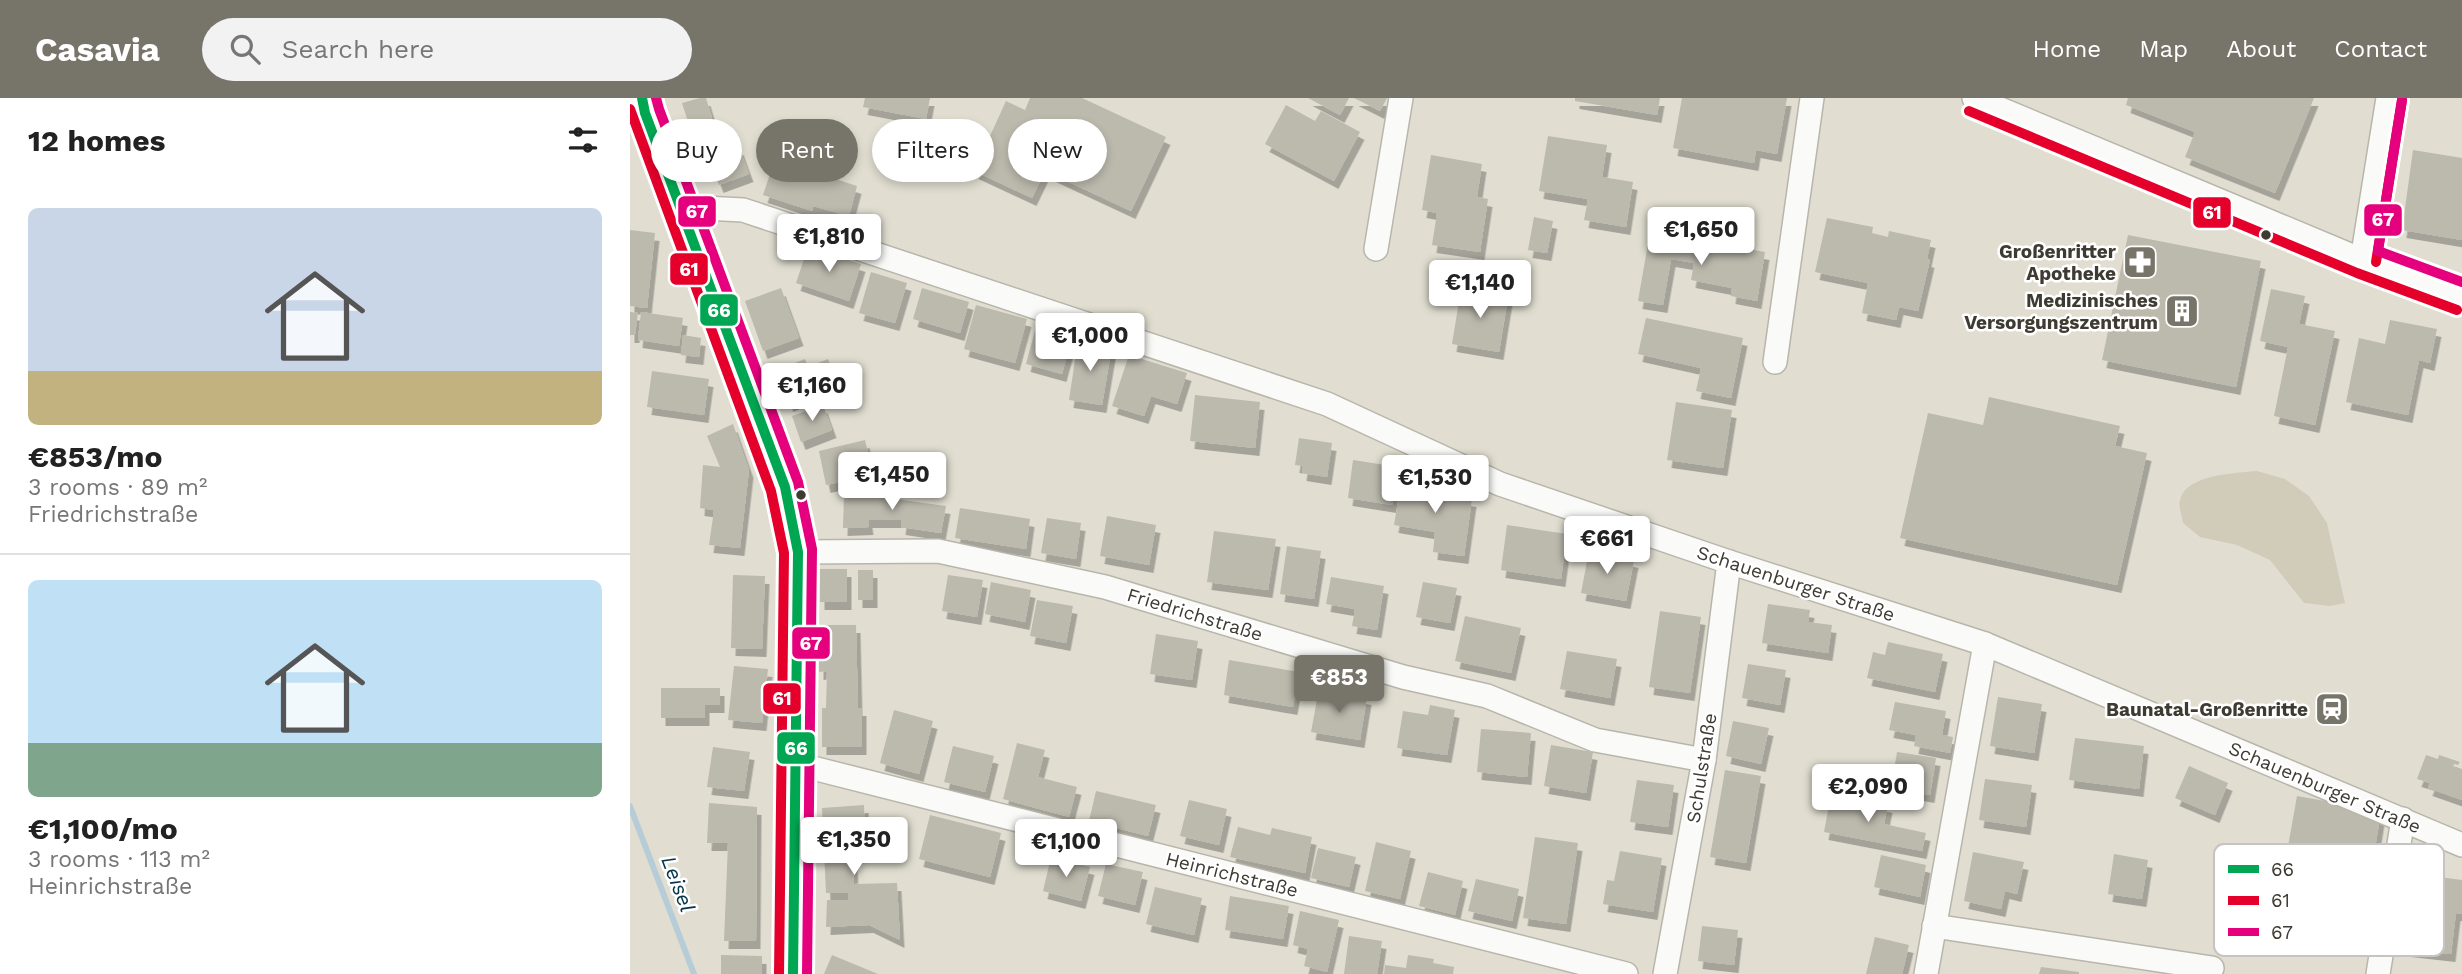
<!DOCTYPE html>
<html lang="en">
<head>
<meta charset="utf-8">
<style>
  body { margin:0; font-family:"Work Sans",sans-serif; background:#f2f2f2; color:#222; height:100vh; display:flex; flex-direction:column; font-size:26px; white-space:nowrap }
  * { box-sizing:border-box; margin:0 }
  p { font-size:23px; color:#767676 }
  .icon { flex:none; width:38px; height:38px; fill:none; stroke:currentColor; stroke-width:2; stroke-linecap:round; stroke-linejoin:round }
  .map { position:relative; flex:1; overflow:hidden }
  .drawer { display:flex; flex-direction:column; background:#fff; width:630px }
  .drawer>* { flex:none }
  .banner { position:absolute; left:21px; top:21px; width:665px; height:63px; display:flex; gap:14px }
  .price { position:absolute; translate:-50% -60px; padding:0 16px; border-radius:7px; background:#fff; color:#222; font-size:23px; line-height:46px; filter:drop-shadow(0 2px 4px #0008) }
  .price::after { content:''; position:absolute; left:50%; top:42px; width:21px; height:16px; margin-left:-10px; background:inherit; clip-path:polygon(0 0,100% 0,50% 100%) }
  .price.selected { background:#77746a; color:#fff }
  ul { padding:0; list-style:none }
  li { display:grid; align-content:center; gap:14px; height:371px; padding:0 28px }
  li+li { border-top:2px solid #e0e0e0 }
  li span { display:grid; place-items:center; height:217px; border-radius:10px; color:#555 }
  li>.icon { margin-inline-start:auto }
  span .icon { width:126px; height:126px; fill:#fffc; stroke-width:1 }
  li b { font-size:30px }
  h2 { display:flex; justify-content:space-between; align-items:center; height:84px; padding:0 28px; font-size:30px }
  .chip { padding:0 24px; border-radius:32px; background:#fff; box-shadow:0 4px 10px #0003; font-size:24px; line-height:63px }
  .chip.selected { background:#77746a; color:#fff }
  header { display:flex; align-items:center; gap:42px; box-sizing:border-box; height:98px; padding:0 35px; background:#77746a; color:#fff }
  header strong { font-size:33px }
  nav { display:flex; gap:38px; margin-inline-start:auto; font-size:24px }
  .search { width:490px; height:63px; background:#f2f2f2; display:flex; align-items:center; gap:18px; box-sizing:border-box; padding:0 24px; border-radius:38px; color:#767676; font-size:26px }
  main { display:flex; flex:1; min-height:0 }
  .map>svg:first-child { display:block }
  .green { fill:#d1ccba }
  .lines { fill:none; stroke-linecap:round; stroke-linejoin:round }
  .stream { stroke:#b6cdd8; stroke-width:6 }
  .building { fill:#bcb9ad; filter:url(#shadow) }
  .street-casing { stroke:#b8b5ab; stroke-width:26 }
  .secondary-casing { stroke:#b8b5ab; stroke-width:37 }
  .street { stroke:#fafaf8; stroke-width:23 }
  .secondary { stroke:#fafaf8; stroke-width:33 }
  .bus-1-casing { stroke:#fff; stroke-width:16 }
  .bus-2-casing { stroke:#fff; stroke-width:16 }
  .bus-3-casing { stroke:#fff; stroke-width:16 }
  .bus-1 { stroke:#00a651; stroke-width:10 }
  .bus-2 { stroke:#e4002b; stroke-width:10 }
  .bus-3 { stroke:#e5007d; stroke-width:10 }
  .bus-dot { fill:#3e3b32; stroke:#fff; stroke-width:2.5 }
  .labels { text-anchor:middle; stroke-width:5; stroke-linejoin:round; paint-order:stroke }
  .poi-label { font-size:19px; font-weight:bold; fill:#3e3b32; stroke:#fff; text-anchor:end }
  .street-label { font-size:19px; fill:#3e3b32; stroke:#fff }
  .water-label { font-size:21px; font-style:italic; fill:#06354b; stroke:#fff }
  .key { fill:#fff; stroke:#c5c4c2; stroke-width:2 }
  .key-label { font-size:19px; fill:#3e3b32 }
  .line-badge { stroke:#fff; stroke-width:2.5 }
  .badge-label { font-size:19px; text-anchor:middle; font-weight:bold; fill:#fff }
</style>
</head>
<body>
<header>
<strong>Casavia</strong>
<div class="search"><svg class="icon" aria-label="search" viewBox="0 0 24 24"><circle cx="10" cy="10" r="6"/><path d="M15 15l6 6"/></svg>Search here</div>
<nav><a>Home</a><a>Map</a><a>About</a><a>Contact</a></nav>
</header>
<main>
<section class="drawer">
<h2>12 homes<svg class="icon" aria-label="filters" viewBox="0 0 24 24"><path d="M4 7h16M4 17h16"/><circle cx="9" cy="7" r="2"/><circle cx="15" cy="17" r="2"/></svg></h2>
<ul>
<li><span style="background:linear-gradient(#c9d6e8 75%,#c2b280 0)"><svg class="icon" aria-label="home" viewBox="0 0 24 24"><path d="M3 11l9-7 9 7M6 9v11h12V9"/></svg></span><div><b>€853/mo</b><p>3 rooms · 89 m²</p><p>Friedrichstraße</p></div></li>
<li><span style="background:linear-gradient(#bfe0f5 75%,#7fa58c 0)"><svg class="icon" aria-label="home" viewBox="0 0 24 24"><path d="M3 11l9-7 9 7M6 9v11h12V9"/></svg></span><div><b>€1,100/mo</b><p>3 rooms · 113 m²</p><p>Heinrichstraße</p></div></li>
</ul>
</section>
<div class="map">
<svg width="1832" height="876" viewBox="0 0 1832 876">
  <defs>
    <filter id="shadow"><feDropShadow dx="4.5" dy="8" stdDeviation="0" flood-color="#0004"/></filter>
  </defs>
  <rect width="100%" height="100%" fill="#e1ded1"/>
  <!-- green -->
  <path class="green" d="M1627,373L1655,381L1679,398L1697,425L1715,505L1700,508L1674,505L1640,462L1607,447L1570,439L1553,425C1552,418 1548,408 1550,402C1556,376 1606,375 1627,373Z"/>
  <g class="lines">
    <!-- stream -->
    <path class="stream" d="M0,708L64,876"/>
  </g>
  <!-- building -->
  <g class="building">
    <path d="M70,0H76L82,20L59,27L52,5Z"/>
    <path d="M235,0H300L296,21L233,9Z"/>
    <path d="M400,0H452L536,39L501,113L415,73L402,100L344,73L376,3L395,12Z"/>
    <path d="M678,0H719L710,17Z"/>
    <path d="M724,0H757L750,13Z"/>
    <path d="M945,0H1030L1027,17L945,3Z"/>
    <path d="M1052,0H1157L1147,56L1126,52L1124,65L1043,50Z"/>
    <path d="M1498,0H1684L1645,95L1555,59L1565,34L1496,7Z"/>
    <path d="M656,7L685,23L691,13L730,34L704,83L635,46Z"/>
    <path d="M92,26L100,52L109,49L119,76L89,87L79,60L66,64L58,37Z"/>
    <path d="M918,38L977,47L972,79L1003,84L996,129L954,122L958,101L909,93Z"/>
    <path d="M1783,52L1832,60V142L1772,132Z"/>
    <path d="M801,57L852,66L847,99L858,101L850,154L802,147L807,115L792,112Z"/>
    <path d="M145,61L227,88L219,118L183,108L182,113L133,97Z"/>
    <path d="M904,119L923,123L917,155L898,152Z"/>
    <path d="M1197,120L1243,129L1242,135L1258,139L1259,133L1301,142L1297,161L1300,162L1288,213L1269,209L1266,222L1232,215L1238,185L1185,174Z"/>
    <path d="M0,132L25,135L17,210L0,208Z"/>
    <path d="M1020,134L1135,154L1127,203L1101,198L1102,190L1061,182L1064,165L1041,161L1033,207L1008,203Z"/>
    <path d="M1498,137L1631,163L1606,289L1472,262Z"/>
    <path d="M178,149L231,166L219,203L166,185Z"/>
    <path d="M241,174L277,185L265,225L229,215Z"/>
    <path d="M151,190L169,240L133,253L115,203Z"/>
    <path d="M292,190L339,204L330,235L283,221Z"/>
    <path d="M831,191L878,199L869,254L822,246Z"/>
    <path d="M1641,191L1675,198L1669,226L1705,233L1685,327L1644,318L1658,249L1630,243Z"/>
    <path d="M346,207L397,221L385,265L334,251Z"/>
    <path d="M0,214L8,215L5,237H0Z"/>
    <path d="M11,214L53,220L49,248L8,242Z"/>
    <path d="M1016,220L1113,240L1101,300L1066,293L1071,270L1008,256Z"/>
    <path d="M1760,222L1807,231L1800,265L1789,262L1778,317L1716,304L1729,240L1755,246Z"/>
    <path d="M406,229L442,239L432,276L396,266Z"/>
    <path d="M53,237L71,240L69,259L51,257Z"/>
    <path d="M448,242L482,248L472,307L439,302Z"/>
    <path d="M499,257L557,275L547,306L521,298L514,318L482,308Z"/>
    <path d="M175,261L178,269L198,261L207,284L159,306L145,273Z"/>
    <path d="M22,273L79,281L74,317L17,309Z"/>
    <path d="M565,297L630,304L625,350L560,343Z"/>
    <path d="M1359,299L1490,328L1485,348L1517,355L1487,487L1270,440L1298,315L1353,327Z"/>
    <path d="M1046,304L1102,312L1093,370L1037,362Z"/>
    <path d="M193,307L202,332L171,344L162,318Z"/>
    <path d="M103,326L119,372L110,450L79,447L84,412L70,410L73,367L90,369L77,338Z"/>
    <path d="M669,340L702,345L697,379L672,375L673,368L665,367Z"/>
    <path d="M235,342L243,377L196,387L189,353Z"/>
    <path d="M723,362L768,369L762,407L718,400Z"/>
    <path d="M772,381L814,389L813,397L842,401L834,458L803,454L805,434L764,427Z"/>
    <path d="M265,394V401L316,408L311,435L271,429L272,422H238L239,429L213,430L214,397Z"/>
    <path d="M330,410L400,421L396,451L325,440Z"/>
    <path d="M477,418L526,427L519,467L470,458Z"/>
    <path d="M417,420L451,425L446,461L411,455Z"/>
    <path d="M877,427L937,436L931,481L871,472Z"/>
    <path d="M584,433L646,441L638,492L577,484Z"/>
    <path d="M657,448L691,453L684,501L650,496Z"/>
    <path d="M959,453L1004,462L996,503L951,495Z"/>
    <rect x="190" y="471" width="27" height="33"/>
    <rect x="228" y="472" width="15" height="30"/>
    <path d="M103,477L135,478L132,551L101,550Z"/>
    <path d="M318,477L353,482L347,519L312,513Z"/>
    <path d="M701,479L754,488L747,532L722,528L725,511L696,506Z"/>
    <path d="M361,484L401,492L395,524L355,516Z"/>
    <path d="M793,484L827,490L820,525L786,519Z"/>
    <path d="M407,502L443,508L436,545L400,538Z"/>
    <path d="M1138,506L1180,512L1178,524L1202,527L1198,555L1132,545Z"/>
    <path d="M1030,513L1071,519L1060,595L1019,589Z"/>
    <path d="M835,518L891,530L881,575L825,563Z"/>
    <path d="M189,527H226L228,610H232V649H192V610H196L197,573L189,574Z"/>
    <path d="M526,536L568,543L562,582L520,576Z"/>
    <path d="M1258,544L1313,556L1305,594L1237,580L1243,554L1255,557Z"/>
    <path d="M937,553L987,561L980,600L930,591Z"/>
    <path d="M599,562L669,574L663,609L594,597Z"/>
    <path d="M1118,566L1156,572L1150,607L1112,600Z"/>
    <path d="M104,568L138,571L132,625L98,622Z"/>
    <path d="M31,590H90V607H75V620H31Z"/>
    <path d="M689,591L737,599L730,642L681,634Z"/>
    <path d="M1368,599L1412,606L1404,655L1360,648Z"/>
    <path d="M1265,604L1316,613L1312,637L1323,639L1320,655L1284,648L1286,637L1259,632Z"/>
    <path d="M800,607L825,612L817,657L767,650L773,613L798,617Z"/>
    <path d="M264,612L303,623L289,676L250,665Z"/>
    <path d="M1103,623L1139,630L1131,666L1096,658Z"/>
    <path d="M851,631L901,635L897,679L847,674Z"/>
    <path d="M1445,640L1514,648L1509,691L1439,682Z"/>
    <path d="M387,645L415,652L408,679L447,689L439,719L373,701Z"/>
    <path d="M921,647L963,654L956,695L914,688Z"/>
    <path d="M323,648L364,658L355,694L314,684Z"/>
    <path d="M83,649L120,654L114,693L77,689Z"/>
    <path d="M1267,654L1306,660L1300,697L1261,690Z"/>
    <path d="M1796,657L1808,661L1809,657L1830,664L1828,667L1824,666L1823,669L1832,672V702L1798,690L1800,685L1787,681Z"/>
    <path d="M1559,668L1598,685L1585,717L1545,700Z"/>
    <path d="M1095,672L1131,678L1116,765L1080,759Z"/>
    <path d="M1355,681L1402,687L1396,729L1349,722Z"/>
    <path d="M1007,682L1044,687L1038,729L1000,724Z"/>
    <path d="M466,693L526,707L518,738L459,723Z"/>
    <path d="M1201,696L1258,707L1254,726L1296,735L1292,753L1194,734Z"/>
    <path d="M1667,698L1751,713L1741,775L1756,777L1748,819L1714,813L1719,782L1654,771Z"/>
    <path d="M559,702L597,711L589,747L550,738Z"/>
    <path d="M79,705L127,709L126,843H94L98,745H77Z"/>
    <path d="M234,707L235,733H222L224,786L267,785L270,842L239,827L196,829L197,802H218V795H196L192,710Z"/>
    <path d="M300,717L371,735L360,779L289,761Z"/>
    <path d="M608,729L640,737L642,730L682,739L675,775L600,759Z"/>
    <path d="M905,739L948,745L936,826L893,820Z"/>
    <path d="M746,744L781,753L770,801L735,793Z"/>
    <path d="M688,750L726,759L719,789L681,780Z"/>
    <path d="M990,753L1032,760L1023,814L973,806L977,782L984,783Z"/>
    <path d="M1343,754L1394,764L1387,796L1375,793L1371,811L1334,803Z"/>
    <path d="M1484,756L1518,762L1512,801L1478,796Z"/>
    <path d="M1251,757L1296,767L1290,799L1244,789Z"/>
    <path d="M421,759L460,769L451,803L413,793Z"/>
    <path d="M476,766L513,774L505,807L468,798Z"/>
    <path d="M798,774L833,783L825,817L789,808Z"/>
    <path d="M1785,776L1832,782V816L1826,815L1821,856L1776,851Z"/>
    <path d="M846,781L889,791L882,823L838,813Z"/>
    <path d="M525,789L572,800L564,837L516,826Z"/>
    <path d="M600,798L659,808L653,841L595,832Z"/>
    <path d="M670,813L709,822L697,874L674,868L678,851L663,847Z"/>
    <path d="M1072,828L1108,832L1104,867L1068,863Z"/>
    <path d="M719,838L752,843L747,876H714Z"/>
    <path d="M1245,839L1279,847L1272,876H1236Z"/>
    <path d="M91,857L132,858V876H91Z"/>
    <path d="M202,857L248,876H194Z"/>
    <path d="M778,857L804,861L803,865L824,869L823,876H754L755,867L776,870Z"/>
    <path d="M1411,869L1449,874V876H1409Z"/>
  </g>
  <g class="lines">
    <!-- street casing -->
    <g class="street-casing">
      <g id="street">
        <path d="M1344,0L1732,162L1832,199"/>
        <path d="M54,115L74,110L113,112L697,306L870,386L1099,464L1355,546L1832,747"/>
        <path d="M746,151L771,0"/>
        <path d="M1732,162L1758,0"/>
        <path d="M1145,264L1182,0"/>
        <path d="M168,454L308,453L475,489L773,579L857,598L965,642L1074,662"/>
        <path d="M167,666L996,876"/>
        <path d="M1304,828L1582,870"/>
        <path d="M1035,876L1074,662L1099,464"/>
        <path d="M1296,876L1355,546"/>
        <path d="M1748,876L1773,721"/>
      </g>
    </g>
    <!-- secondary casing -->
    <g class="secondary-casing">
      <path id="secondary" d="M12,0L15,15L155,389L168,454L163,876"/>
    </g>
    <!-- street -->
    <use href="#street" class="street"/>
    <!-- secondary -->
    <use href="#secondary" class="secondary"/>
    <!-- bus-1 casing -->
    <g class="bus-1-casing">
      <path id="bus-1" d="M12,0L15,15L155,389L168,454L163,876"/>
    </g>
    <!-- bus-2 casing -->
    <g class="bus-2-casing">
      <g id="bus-2">
        <path d="M0,11L141,393L154,455L149,876"/>
        <path d="M1339,13L1727,175L1827,212"/>
        <path d="M1746,164L1772,2"/>
      </g>
    </g>
    <!-- bus-3 casing -->
    <g class="bus-3-casing">
      <g id="bus-3">
        <path d="M26,0L29,11L168,384L182,451L177,876"/>
        <path d="M1772,2L1748,153L1832,184"/>
      </g>
    </g>
    <!-- bus-1 -->
    <use href="#bus-1" class="bus-1"/>
    <!-- bus-2 -->
    <use href="#bus-2" class="bus-2"/>
    <!-- bus-3 -->
    <use href="#bus-3" class="bus-3"/>
  </g>
  <!-- icons -->
  <defs>
    <g id="pharmacy-square" transform="scale(1.75)"><rect x="-9" y="-9" width="18" height="18" rx="4" fill="#77746a" stroke="#fff"/><path d="M-2-6h4v4h4v4h-4v4h-4v-4h-4v-4h4Z" fill="#fff"/></g>
    <g id="building-square" transform="scale(1.75)"><rect x="-9" y="-9" width="18" height="18" rx="4" fill="#77746a" stroke="#fff"/><path d="M-4-6H4V6H1V3H-1V6H-4ZM-2.5-4.3h1.7v1.8h-1.7ZM.8-4.3h1.7v1.8H.8ZM-2.5-1h1.7V.8h-1.7ZM.8-1h1.7V.8H.8Z" fill="#fff"/></g>
    <g id="station-square" transform="scale(1.75)"><rect x="-9" y="-9" width="18" height="18" rx="4" fill="#77746a" stroke="#fff"/><path d="M-3-6H3Q5-6 5-4V2Q5 4 3 4L4.5 6H3L1.5 4h-3L-3 6H-4.5L-3 4Q-5 4-5 2V-4Q-5-6-3-6ZM-3.5-4v3h7v-3ZM-3.5 1v1.5H-2V1ZM2 1v1.5H3.5V1Z" fill="#fff"/></g>
  </defs>
  <g fill-rule="evenodd">
    <use href="#pharmacy-square" x="1510" y="164"/>
    <use href="#building-square" x="1552" y="213"/>
    <use href="#station-square" x="1702" y="611"/>
  </g>
  <!-- markers -->
  <g class="bus-dot">
    <circle cx="1636" cy="137" r="6"/>
    <circle cx="171" cy="397" r="6"/>
  </g>
  <g class="labels">
    <!-- poi labels -->
    <g class="poi-label">
      <text x="1486" y="160">Großenritter<tspan x="1486" dy="22">Apotheke</tspan></text>
      <text x="1528" y="209">Medizinisches<tspan x="1528" dy="22">Versorgungszentrum</tspan></text>
      <text x="1678" y="618">Baunatal-Großenritte</text>
    </g>
    <!-- street labels -->
    <g class="street-label">
      <text transform="translate(1166 485) rotate(18)" y="7">Schauenburger Straße</text>
      <text transform="translate(565 516) rotate(17)" y="7">Friedrichstraße</text>
      <text transform="translate(1071 670) rotate(-81)" y="7">Schulstraße</text>
      <text transform="translate(1695 689) rotate(23)" y="7">Schauenburger Straße</text>
      <text transform="translate(602 776) rotate(14)" y="7">Heinrichstraße</text>
    </g>
    <!-- water labels -->
    <g class="water-label">
      <text transform="translate(48 786) rotate(69)" y="7">Leisel</text>
    </g>
  </g>
  <!-- legend -->
  <rect x="1584" y="746" width="230" height="112" rx="10" class="key"/>
  <rect x="1598" y="767" width="31" height="8" fill="#00a651"/>
  <rect x="1598" y="798" width="31" height="9" fill="#e4002b"/>
  <rect x="1598" y="830" width="31" height="8" fill="#e5007d"/>
  <g class="key-label">
    <text x="1641" y="778">66</text>
    <text x="1641" y="809">61</text>
    <text x="1641" y="841">67</text>
  </g>
  <g class="line-badge">
    <rect x="47" y="97" width="40" height="33" rx="7" fill="#e5007d"/>
    <rect x="1562" y="98" width="40" height="33" rx="7" fill="#e4002b"/>
    <rect x="1733" y="105" width="40" height="34" rx="7" fill="#e5007d"/>
    <rect x="39" y="154" width="40" height="34" rx="7" fill="#e4002b"/>
    <rect x="69" y="195" width="40" height="34" rx="7" fill="#00a651"/>
    <rect x="161" y="528" width="40" height="34" rx="7" fill="#e5007d"/>
    <rect x="132" y="584" width="40" height="33" rx="7" fill="#e4002b"/>
    <rect x="146" y="633" width="40" height="34" rx="7" fill="#00a651"/>
  </g>
  <g class="badge-label">
    <text x="67" y="120">67</text>
    <text x="1582" y="121">61</text>
    <text x="1753" y="128">67</text>
    <text x="59" y="178">61</text>
    <text x="89" y="219">66</text>
    <text x="181" y="552">67</text>
    <text x="152" y="607">61</text>
    <text x="166" y="657">66</text>
  </g>
</svg>
<b class="price" style="left:1071px;top:169px">€1,650</b>
<b class="price" style="left:199px;top:176px">€1,810</b>
<b class="price" style="left:850px;top:222px">€1,140</b>
<b class="price" style="left:460px;top:275px">€1,000</b>
<b class="price" style="left:182px;top:325px">€1,160</b>
<b class="price" style="left:262px;top:414px">€1,450</b>
<b class="price" style="left:805px;top:417px">€1,530</b>
<b class="price" style="left:977px;top:478px">€661</b>
<b class="price selected" style="left:709px;top:617px">€853</b>
<b class="price" style="left:1238px;top:726px">€2,090</b>
<b class="price" style="left:224px;top:779px">€1,350</b>
<b class="price" style="left:436px;top:781px">€1,100</b>
<div class="banner">
<a class="chip">Buy</a>
<a class="chip selected">Rent</a>
<a class="chip">Filters</a>
<a class="chip">New</a>
</div>
</div>
</main>
</body>
</html>
